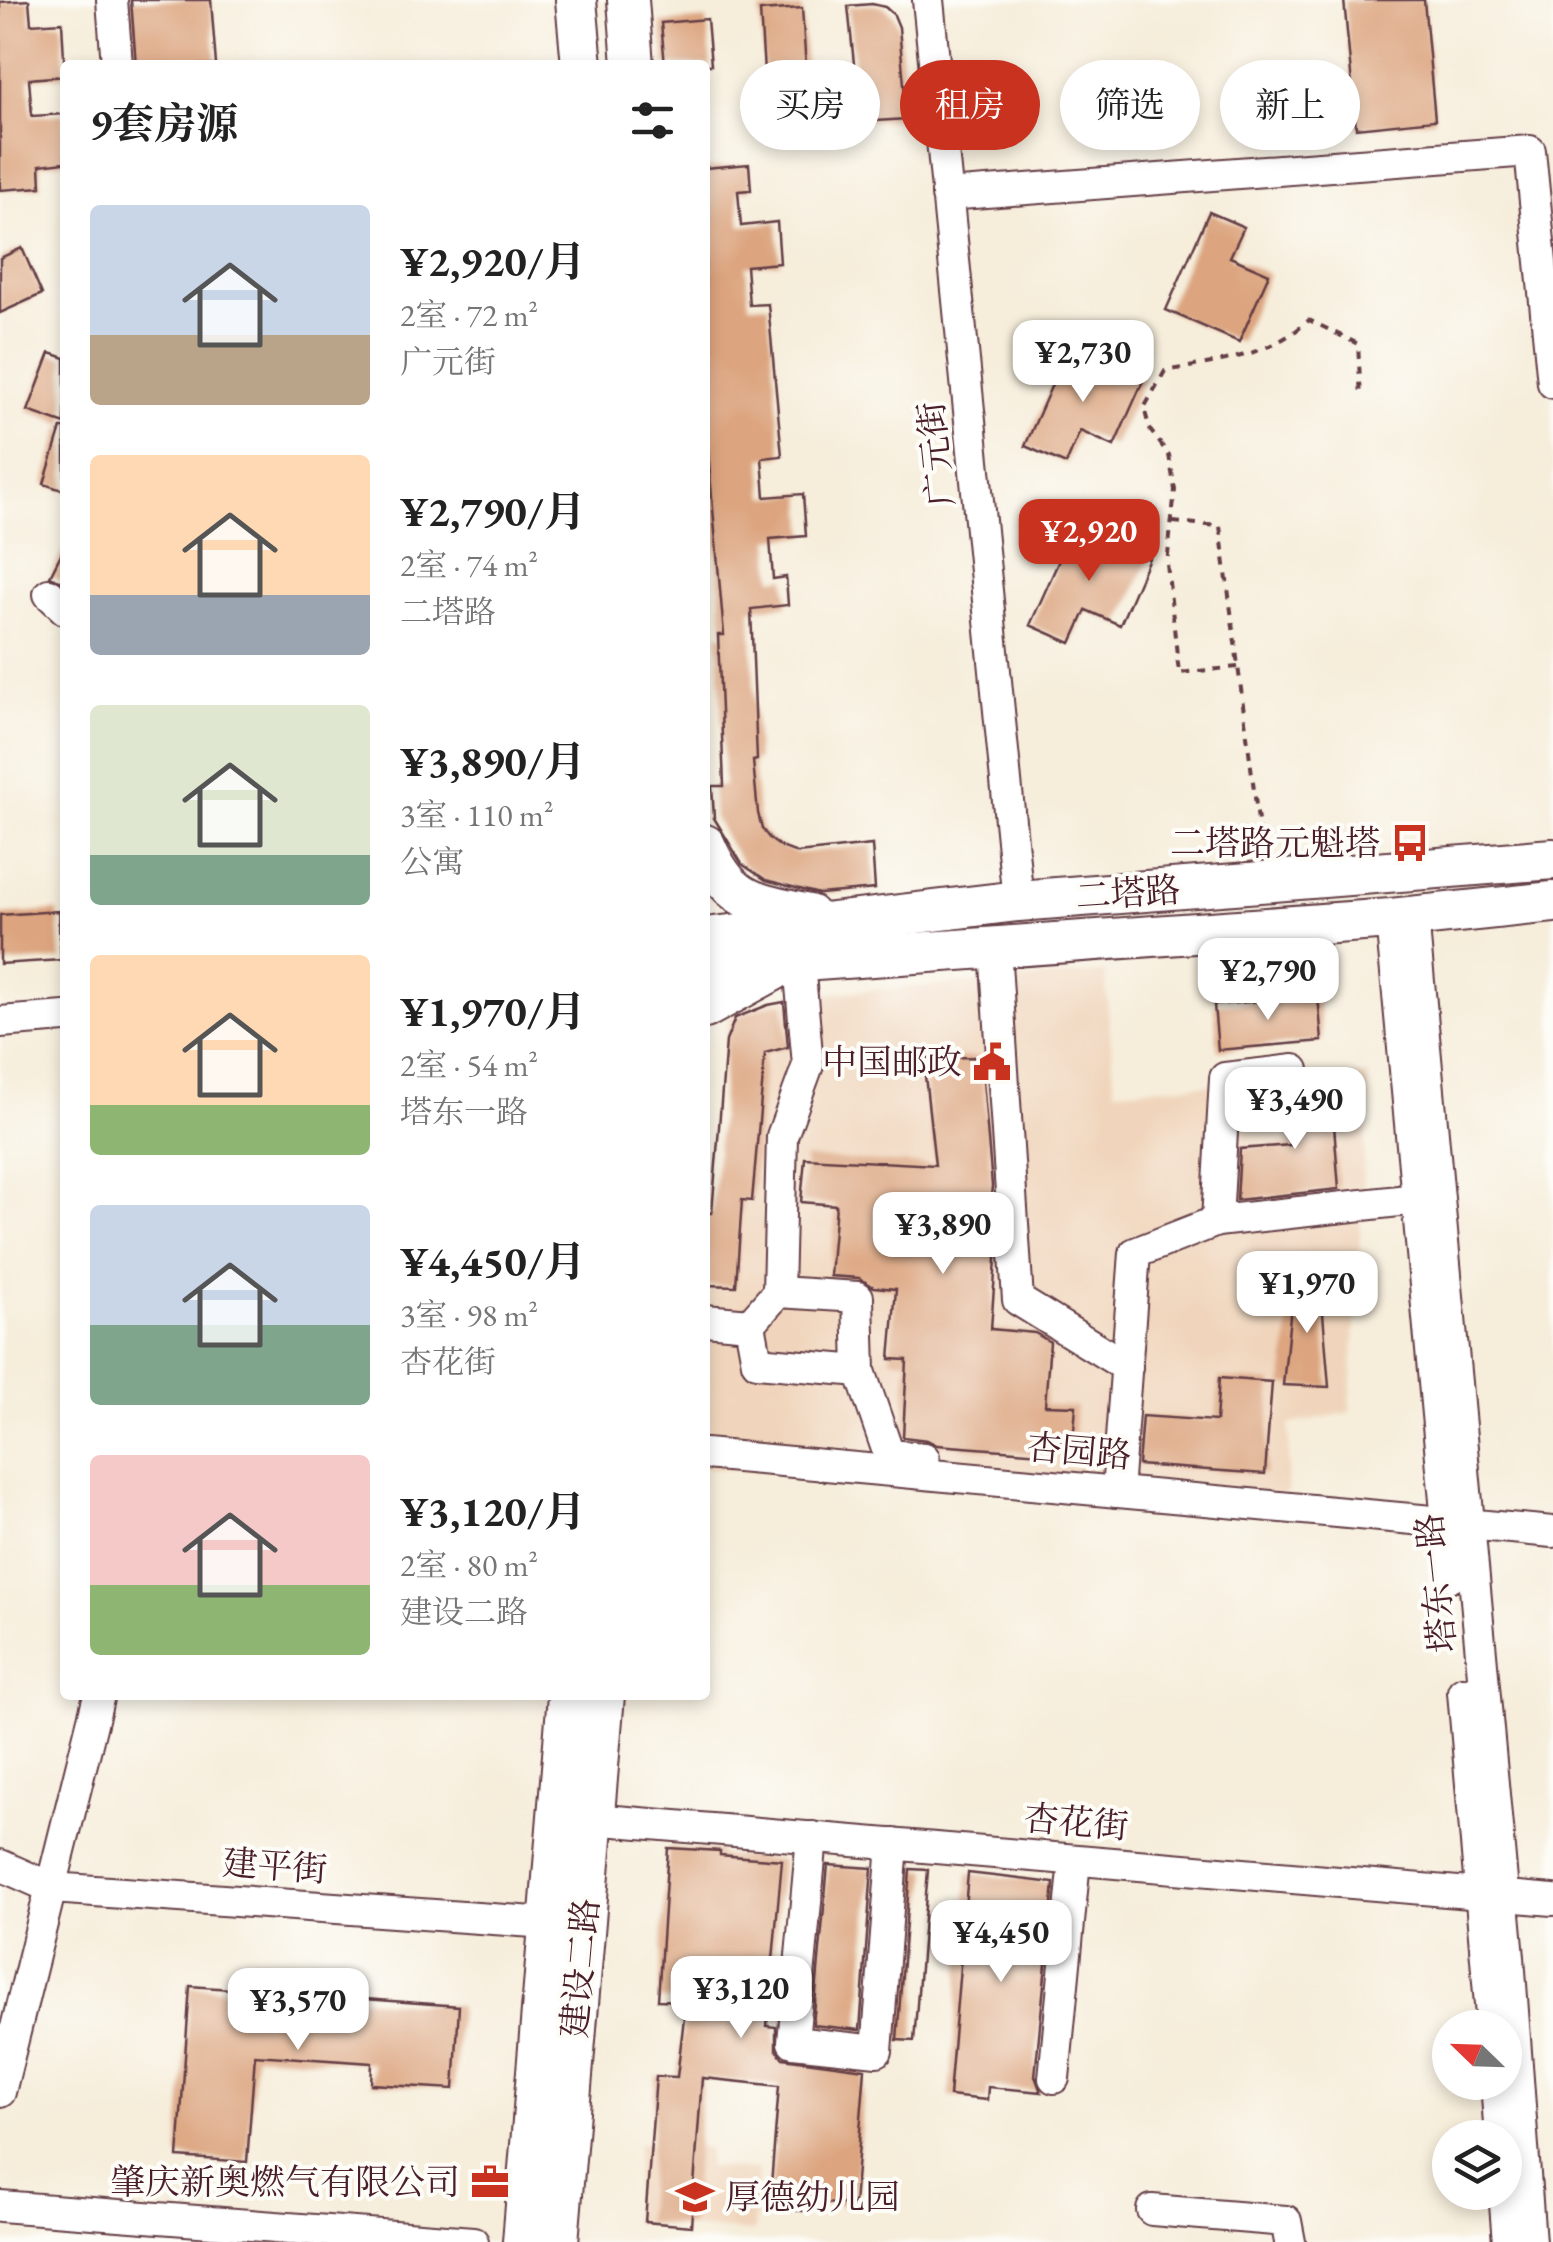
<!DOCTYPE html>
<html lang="zh">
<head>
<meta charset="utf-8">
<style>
  body { margin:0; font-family:"EB Garamond","Noto Serif SC",serif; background:#f6f6f6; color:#222; height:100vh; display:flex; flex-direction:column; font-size:38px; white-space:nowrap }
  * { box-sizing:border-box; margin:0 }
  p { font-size:32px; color:#767676 }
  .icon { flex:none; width:55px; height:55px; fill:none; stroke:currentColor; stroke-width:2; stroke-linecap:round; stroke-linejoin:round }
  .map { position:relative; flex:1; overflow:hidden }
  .sheet { position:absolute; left:60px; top:60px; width:650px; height:1640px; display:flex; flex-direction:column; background:#fff; border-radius:10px; box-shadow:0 5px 15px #0003 }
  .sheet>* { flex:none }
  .banner { position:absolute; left:740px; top:60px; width:662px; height:90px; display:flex; gap:20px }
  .needle { width:65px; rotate:293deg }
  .fabs { position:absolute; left:1432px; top:2010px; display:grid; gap:20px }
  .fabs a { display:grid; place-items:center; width:90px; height:90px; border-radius:50%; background:#fff; box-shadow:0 5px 15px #0003; font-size:50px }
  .price { position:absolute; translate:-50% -85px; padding:0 22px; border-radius:20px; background:#fff; color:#222; font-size:32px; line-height:65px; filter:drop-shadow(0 2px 5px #0008) }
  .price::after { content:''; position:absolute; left:50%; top:60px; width:30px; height:22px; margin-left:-15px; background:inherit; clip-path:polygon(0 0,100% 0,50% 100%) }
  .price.on { background:#c8321e; color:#fff }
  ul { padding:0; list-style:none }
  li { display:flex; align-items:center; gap:30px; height:250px; padding:0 30px }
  li span { display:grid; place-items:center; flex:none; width:280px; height:200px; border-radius:10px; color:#555 }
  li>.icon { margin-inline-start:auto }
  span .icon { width:120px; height:120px; fill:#fffc; stroke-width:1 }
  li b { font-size:42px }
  h2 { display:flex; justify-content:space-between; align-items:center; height:120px; padding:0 30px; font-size:42px }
  .tag { padding:0 35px; border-radius:45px; background:#fff; box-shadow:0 5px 15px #0003; font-size:35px; line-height:90px }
  .tag.on { background:#c8321e; color:#fff }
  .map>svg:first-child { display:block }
  .built { fill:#f0d5bc }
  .building { fill:#dca47f }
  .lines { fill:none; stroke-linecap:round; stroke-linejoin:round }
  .minor-casing { stroke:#643e45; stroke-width:34 }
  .major-casing { stroke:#643e45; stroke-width:44 }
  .path { stroke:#643e45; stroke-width:4; stroke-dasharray:8 8; stroke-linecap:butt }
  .minor { stroke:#fff; stroke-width:30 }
  .major { stroke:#fff; stroke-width:40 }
  .labels { text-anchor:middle; stroke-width:8; stroke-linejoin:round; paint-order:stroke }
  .street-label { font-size:35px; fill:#4a1f2b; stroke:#fdfcf7 }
  .poi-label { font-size:35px; fill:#4a1f2b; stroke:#fdfcf7; text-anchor:end }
</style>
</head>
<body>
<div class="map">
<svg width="1553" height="2242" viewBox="0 0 1553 2242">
  <rect width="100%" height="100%" fill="#fdfcf7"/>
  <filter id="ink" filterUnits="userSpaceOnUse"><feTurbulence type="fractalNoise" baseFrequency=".01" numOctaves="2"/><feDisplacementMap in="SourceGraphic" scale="20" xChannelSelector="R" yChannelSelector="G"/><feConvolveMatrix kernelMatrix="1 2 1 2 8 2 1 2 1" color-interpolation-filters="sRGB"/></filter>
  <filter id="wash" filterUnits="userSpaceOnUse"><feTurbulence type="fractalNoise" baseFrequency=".0048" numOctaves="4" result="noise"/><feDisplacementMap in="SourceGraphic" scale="40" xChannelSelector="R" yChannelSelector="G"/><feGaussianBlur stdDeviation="2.25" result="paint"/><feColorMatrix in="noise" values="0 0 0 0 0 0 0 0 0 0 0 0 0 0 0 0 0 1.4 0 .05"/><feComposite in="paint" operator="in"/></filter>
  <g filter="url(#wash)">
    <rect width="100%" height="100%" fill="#f6edda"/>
    <!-- built -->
    <g class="built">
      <path d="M1105,973L1115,1090L1369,1075L1350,1412L1289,1424L1287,1494L705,1468V1343L727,1017L776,997Z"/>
      <path d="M638,2143L709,2148L708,2167L758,2170L754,2232L632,2223Z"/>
    </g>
    <g id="blocks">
      <!-- building -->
      <g class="building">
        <path d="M29,0L31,24L62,22L65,76L29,79L32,116L65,114V162L40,165L41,187L0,190V2Z"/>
        <path d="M131,0H211L216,65H136Z"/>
        <path d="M1344,0H1424L1435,120L1356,128Z"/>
        <path d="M872,4L885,7L894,15L899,27L907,119L860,122L848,6Z"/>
        <path d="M802,8L810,129L768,132L760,11Z"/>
        <path d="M707,19L711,65H665L661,23Z"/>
        <path d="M749,164L751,190L738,191L741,226L777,222L780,263L746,266L749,305L768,304L782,456L762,458L765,497L803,494L806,536L770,539L773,579L786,577L788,605L751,609L757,760L753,761L758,813L762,829L770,839L781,847L797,853L872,845L875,889L819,894L766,880L742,864L714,818L712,786H724L718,635H724L705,416V168Z"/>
        <path d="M1209,212L1244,227L1230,257L1269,274L1239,342L1166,310Z"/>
        <path d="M22,248L42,294L0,313V258Z"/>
        <path d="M1069,346L1144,379L1114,446L1080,431L1066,464L1025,446Z"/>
        <path d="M50,353L65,358V424L28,411Z"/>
        <path d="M61,428H65V491L44,484Z"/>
        <path d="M1075,525L1149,558L1120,625L1086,610L1071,643L1030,625Z"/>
        <path d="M65,546V583L50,576Z"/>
        <path d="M58,911L61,960L0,964V915Z"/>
        <path d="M1318,996L1322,1041L1218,1050L1214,1005Z"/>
        <path d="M784,1002L788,1047L765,1053L752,1201L742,1200L736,1286L705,1285V1213H712L726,1041L735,1018L768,1005Z"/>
        <path d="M981,1057L992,1186L987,1237L995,1238L996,1259L991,1329L1035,1333L1050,1342L1045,1405L1076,1406L1073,1443L1042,1441L1041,1453L937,1445L927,1440L903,1437L907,1360L890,1359L896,1289L874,1287L859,1278L830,1276L836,1205L801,1202L805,1158L935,1165L923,1058Z"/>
        <path d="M1331,1087L1339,1189L1237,1200L1240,1149L1290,1145L1286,1092Z"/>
        <path d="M1320,1276L1329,1387L1283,1385L1294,1277Z"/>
        <path d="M1219,1378L1272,1382L1265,1474L1138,1465L1142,1416L1216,1421Z"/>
        <path d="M668,1848L720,1851V1855L782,1860L767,2026L776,2027V2049L783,2058L865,2069L854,2205L805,2202L804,2211L769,2209L779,2086L702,2078L691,2226L645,2222L656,2076L677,2077L686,2001L658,2000Z"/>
        <path d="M828,1865L872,1868L860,2030L813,2025Z"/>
        <path d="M910,1869L928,1870L914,2041L897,2040Z"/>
        <path d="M968,1873L1054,1883L1035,2076L1041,2092L988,2087L987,2100L949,2096Z"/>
        <path d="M190,1986L459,2006L454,2089L371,2084L372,2063L255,2055L247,2162L178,2157Z"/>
      </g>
    </g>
  </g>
  <g filter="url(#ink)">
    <use href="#blocks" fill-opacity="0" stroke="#643e45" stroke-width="2.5"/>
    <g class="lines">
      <!-- minor casing -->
      <g class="minor-casing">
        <g id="minor">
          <path d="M112,0L117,65"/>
          <path d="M928,0L1018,901"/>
          <path d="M947,195L1530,151L1553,383"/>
          <path d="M49,594L65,609"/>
          <path d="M1413,917L1509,1957L1530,2242"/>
          <path d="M1391,919L1452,1576"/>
          <path d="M995,948L1018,1300L1127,1367"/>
          <path d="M0,1022L65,1017"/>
          <path d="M1217,1221L1225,1078L1294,1070"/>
          <path d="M778,1292L782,1136L808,1065L799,963"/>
          <path d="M705,1320L750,1324"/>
          <path d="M860,1371L757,1362L750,1324L778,1292L858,1297L860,1371L889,1455L924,1458"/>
          <path d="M705,1454L1553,1532"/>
          <path d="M1117,1492L1135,1253L1217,1221L1417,1199"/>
          <path d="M1463,1692L1492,2028"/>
          <path d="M592,1819L1553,1900"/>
          <path d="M812,1837L793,2042L877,2051L893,1844"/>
          <path d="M0,1865L52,1888L549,1923"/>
          <path d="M1054,2078L1075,1860"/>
          <path d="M1496,2082L1500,2138"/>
          <path d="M0,2092L99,1695"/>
          <path d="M1504,2192L1508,2242"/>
          <path d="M0,2206L473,2242"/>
          <path d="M1152,2210L1286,2221L1290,2242"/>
        </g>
      </g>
      <!-- major casing -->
      <g class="major-casing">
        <g id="major">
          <path d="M576,0L582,65"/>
          <path d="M628,0L633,65"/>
          <path d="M705,845C729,902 753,903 809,915"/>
          <path d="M705,938L1018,901L1553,859"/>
          <path d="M705,968L1391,919L1553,902"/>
          <path d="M705,1008L774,970"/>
          <path d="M523,2242L568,1695"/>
          <path d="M558,2242L604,1695"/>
        </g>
      </g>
      <!-- path -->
      <g class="path">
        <path d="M1173,522L1220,526L1262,852"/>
        <path d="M1238,667L1179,673L1167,564L1175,490L1169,455L1150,430L1144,408L1165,371C1216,362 1269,357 1309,320L1358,344L1361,398"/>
      </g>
      <!-- minor -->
      <use href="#minor" class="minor"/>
      <!-- major -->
      <use href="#major" class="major"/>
    </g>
  </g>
  <!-- icons -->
  <defs>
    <g id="bus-bare" transform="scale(3)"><path d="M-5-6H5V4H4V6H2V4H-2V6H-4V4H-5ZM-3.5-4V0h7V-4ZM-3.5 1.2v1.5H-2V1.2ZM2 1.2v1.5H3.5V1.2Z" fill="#c8321e" stroke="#fdfcf7" stroke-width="2.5" paint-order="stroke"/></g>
    <g id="civic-bare" transform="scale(3)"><path d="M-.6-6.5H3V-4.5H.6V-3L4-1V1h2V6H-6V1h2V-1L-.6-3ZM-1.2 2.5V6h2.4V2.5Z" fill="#c8321e" stroke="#fdfcf7" stroke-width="2.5" paint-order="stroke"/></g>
    <g id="office-bare" transform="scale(3)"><path d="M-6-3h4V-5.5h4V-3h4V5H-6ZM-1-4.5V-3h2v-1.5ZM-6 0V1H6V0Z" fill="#c8321e" stroke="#fdfcf7" stroke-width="2.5" paint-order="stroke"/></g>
    <g id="school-bare" transform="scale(3)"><path d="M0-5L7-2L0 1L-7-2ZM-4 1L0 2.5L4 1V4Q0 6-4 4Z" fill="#c8321e" stroke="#fdfcf7" stroke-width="2.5" paint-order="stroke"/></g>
  </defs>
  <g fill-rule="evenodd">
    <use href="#bus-bare" x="1410" y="843"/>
    <use href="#civic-bare" x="992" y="1062"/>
    <use href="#office-bare" x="490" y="2182"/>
    <use href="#school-bare" x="695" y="2197"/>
  </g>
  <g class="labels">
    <!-- street labels -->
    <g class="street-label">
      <text transform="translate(936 454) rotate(-96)" y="12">广元街</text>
      <text transform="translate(1128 893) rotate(-4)" y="12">二塔路</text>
      <text transform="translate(1079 1451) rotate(5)" y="12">杏园路</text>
      <text transform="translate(1436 1583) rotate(-96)" y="12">塔东一路</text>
      <text transform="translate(1076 1822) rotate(5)" y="12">杏花街</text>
      <text transform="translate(275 1866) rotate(4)" y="12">建平街</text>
      <text transform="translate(580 1968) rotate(-85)" y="12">建设二路</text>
    </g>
    <!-- poi labels -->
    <g class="poi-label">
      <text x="1380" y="855">二塔路元魁塔</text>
      <text x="962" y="1074">中国邮政</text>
      <text x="460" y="2194">肇庆新奥燃气有限公司</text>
      <text x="725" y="2209" text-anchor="start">厚德幼儿园</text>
    </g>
  </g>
</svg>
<div class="fabs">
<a><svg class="needle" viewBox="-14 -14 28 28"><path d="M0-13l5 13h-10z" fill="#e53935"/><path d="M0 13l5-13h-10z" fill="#767676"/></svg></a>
<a><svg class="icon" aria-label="layers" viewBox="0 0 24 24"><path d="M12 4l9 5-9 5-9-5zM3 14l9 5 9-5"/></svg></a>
</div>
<b class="price" style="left:1083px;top:405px">¥2,730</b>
<b class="price on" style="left:1089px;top:584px">¥2,920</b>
<b class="price" style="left:1268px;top:1023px">¥2,790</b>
<b class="price" style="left:1295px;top:1152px">¥3,490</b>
<b class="price" style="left:943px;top:1277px">¥3,890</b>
<b class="price" style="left:1307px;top:1336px">¥1,970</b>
<b class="price" style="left:1001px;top:1985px">¥4,450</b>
<b class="price" style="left:741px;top:2041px">¥3,120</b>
<b class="price" style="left:298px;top:2053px">¥3,570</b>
<div class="banner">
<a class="tag">买房</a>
<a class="tag on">租房</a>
<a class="tag">筛选</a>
<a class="tag">新上</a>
</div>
<section class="sheet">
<h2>9套房源<svg class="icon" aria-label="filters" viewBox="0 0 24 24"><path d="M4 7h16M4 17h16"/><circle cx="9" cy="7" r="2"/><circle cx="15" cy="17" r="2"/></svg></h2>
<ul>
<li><span style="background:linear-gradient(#c9d6e8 65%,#b9a48a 0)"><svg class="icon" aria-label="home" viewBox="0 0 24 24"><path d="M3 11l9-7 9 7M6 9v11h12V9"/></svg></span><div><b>¥2,920/月</b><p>2室 · 72 m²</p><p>广元街</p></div></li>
<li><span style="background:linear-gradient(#ffd9b3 70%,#9aa5b1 0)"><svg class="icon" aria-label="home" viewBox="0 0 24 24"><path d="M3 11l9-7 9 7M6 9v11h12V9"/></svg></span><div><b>¥2,790/月</b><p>2室 · 74 m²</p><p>二塔路</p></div></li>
<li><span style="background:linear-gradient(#dfe7d0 75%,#7fa58c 0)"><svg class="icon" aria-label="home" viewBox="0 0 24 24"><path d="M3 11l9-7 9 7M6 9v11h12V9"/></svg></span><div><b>¥3,890/月</b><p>3室 · 110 m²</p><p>公寓</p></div></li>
<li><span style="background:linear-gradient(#ffd9b3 75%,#8fb573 0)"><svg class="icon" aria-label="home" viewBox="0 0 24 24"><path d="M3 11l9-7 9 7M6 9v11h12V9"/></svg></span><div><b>¥1,970/月</b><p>2室 · 54 m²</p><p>塔东一路</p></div></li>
<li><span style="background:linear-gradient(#c9d6e8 60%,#7fa58c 0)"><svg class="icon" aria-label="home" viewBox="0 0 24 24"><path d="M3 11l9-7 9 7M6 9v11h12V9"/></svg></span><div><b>¥4,450/月</b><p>3室 · 98 m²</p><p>杏花街</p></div></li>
<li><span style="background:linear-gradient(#f6c9c9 65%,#8fb573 0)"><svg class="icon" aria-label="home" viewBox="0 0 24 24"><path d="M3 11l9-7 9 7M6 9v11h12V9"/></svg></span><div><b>¥3,120/月</b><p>2室 · 80 m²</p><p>建设二路</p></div></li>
</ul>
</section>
</div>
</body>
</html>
